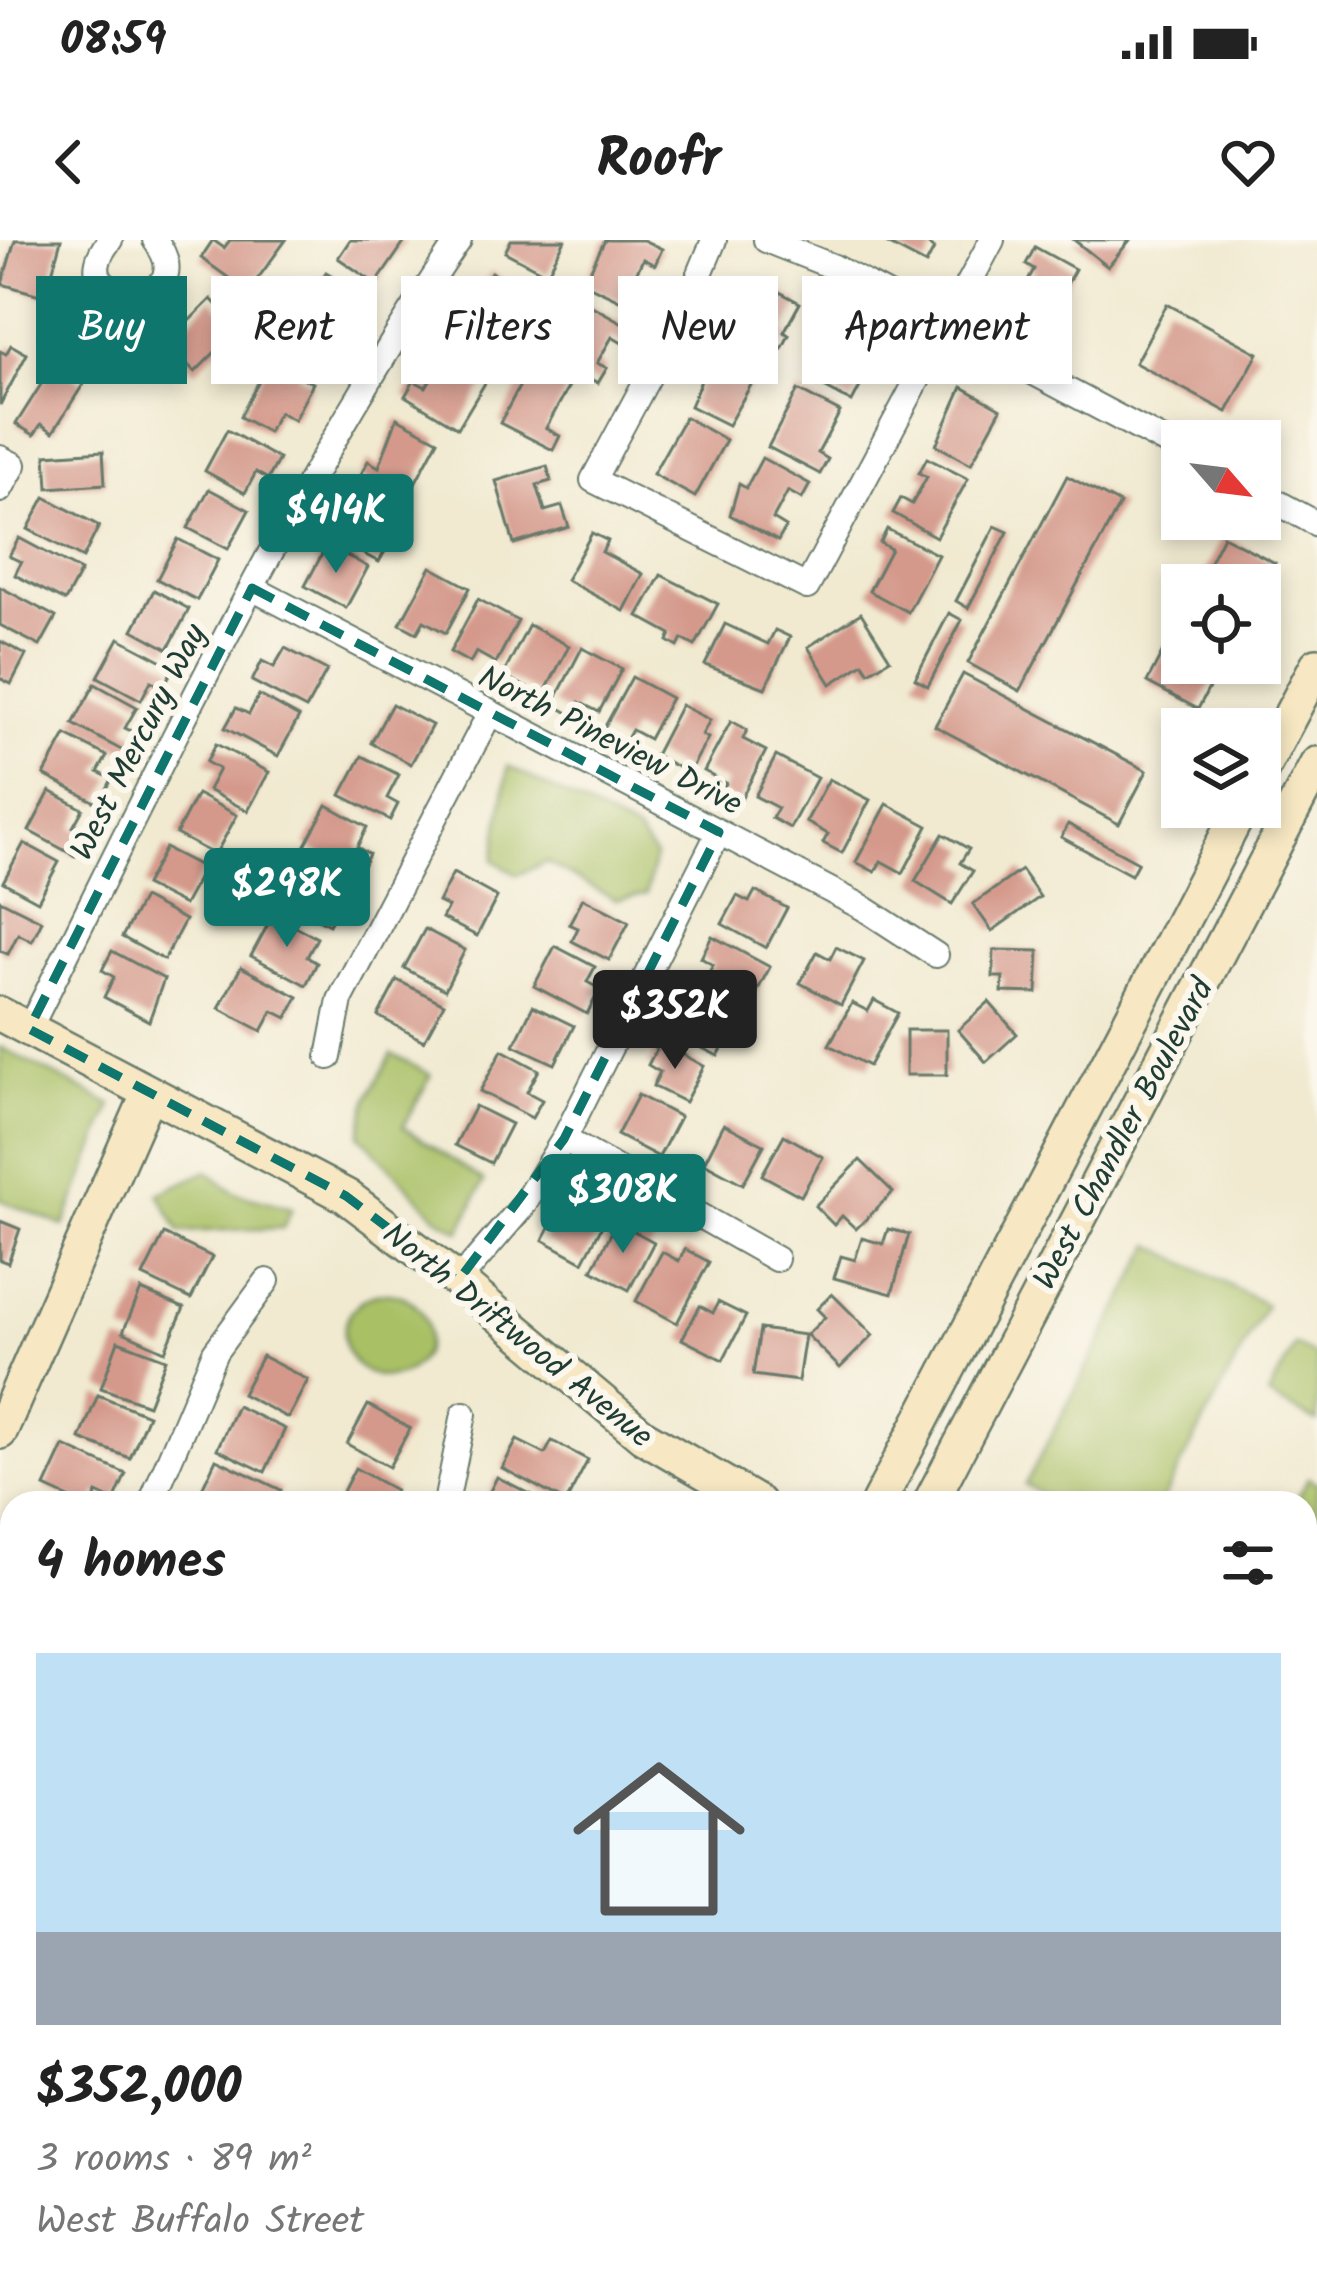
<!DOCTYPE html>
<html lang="en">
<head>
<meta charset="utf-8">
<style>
  body { margin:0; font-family:Kalam,sans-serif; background:#f2f2f2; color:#222; height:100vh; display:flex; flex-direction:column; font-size:45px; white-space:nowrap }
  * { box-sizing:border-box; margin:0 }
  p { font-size:39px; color:#767676 }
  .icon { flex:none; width:66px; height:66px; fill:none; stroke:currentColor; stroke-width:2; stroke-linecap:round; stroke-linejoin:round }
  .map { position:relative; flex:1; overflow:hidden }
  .sheet { position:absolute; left:0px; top:1251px; width:1317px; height:807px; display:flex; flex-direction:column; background:#fff; border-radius:36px 36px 0 0; box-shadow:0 6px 18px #0003 }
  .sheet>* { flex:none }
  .hud { position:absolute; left:36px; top:36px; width:1245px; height:108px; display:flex; gap:24px }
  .needle { width:78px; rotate:118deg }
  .fabs { position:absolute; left:1161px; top:180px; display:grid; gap:24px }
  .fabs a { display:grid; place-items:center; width:120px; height:120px; border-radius:0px; background:#fff; box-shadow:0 6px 18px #0003; font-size:60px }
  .price { position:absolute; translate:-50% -102px; padding:0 27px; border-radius:12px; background:#0f766e; color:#fff; font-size:39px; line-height:78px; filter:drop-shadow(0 3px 6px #0008) }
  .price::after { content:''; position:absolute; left:50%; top:72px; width:36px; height:27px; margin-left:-18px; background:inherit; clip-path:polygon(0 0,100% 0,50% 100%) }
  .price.current { background:#222; color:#fff }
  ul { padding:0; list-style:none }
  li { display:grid; align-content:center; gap:24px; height:636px; padding:0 36px }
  li span { display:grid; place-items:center; height:372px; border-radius:0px; color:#555 }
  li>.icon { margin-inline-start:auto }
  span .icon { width:216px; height:216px; fill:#fffc; stroke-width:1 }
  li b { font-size:51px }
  h2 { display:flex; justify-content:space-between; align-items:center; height:144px; padding:0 36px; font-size:51px }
  .tag { padding:0 42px; border-radius:0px; background:#fff; box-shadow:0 6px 18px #0003; font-size:42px; line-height:108px }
  .tag.current { background:#0f766e; color:#fff }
  .status { display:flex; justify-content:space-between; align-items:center; height:84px; padding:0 60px; background:#fff; direction:ltr }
  .status svg { height:33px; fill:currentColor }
  header { display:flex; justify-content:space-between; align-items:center; height:156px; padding:0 36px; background:#fff; font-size:54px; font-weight:700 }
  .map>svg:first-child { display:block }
  .green { fill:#a9c065; stroke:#647e4c; stroke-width:3 }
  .water { fill:#5ab8d9; stroke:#3c7a86; stroke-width:3 }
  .building { fill:#d4998b }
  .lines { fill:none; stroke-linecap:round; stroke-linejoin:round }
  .street-casing { stroke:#687a6b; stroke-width:28 }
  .secondary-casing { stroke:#687a6b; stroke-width:38 }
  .street { stroke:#fff; stroke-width:24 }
  .secondary { stroke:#f7e8c3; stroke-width:33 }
  .marked { fill:none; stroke:#0f766e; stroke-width:9; stroke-dasharray:24 15; stroke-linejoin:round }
  .labels { text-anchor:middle; stroke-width:12; stroke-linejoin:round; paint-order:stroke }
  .street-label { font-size:33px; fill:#1f3d34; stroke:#fbf7ec }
</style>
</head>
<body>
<div class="status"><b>08:59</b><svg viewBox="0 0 49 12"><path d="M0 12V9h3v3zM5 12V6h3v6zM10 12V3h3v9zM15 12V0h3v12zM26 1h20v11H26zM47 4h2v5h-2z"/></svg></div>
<header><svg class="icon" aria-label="back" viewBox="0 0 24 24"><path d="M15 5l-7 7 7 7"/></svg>Roofr<svg class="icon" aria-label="heart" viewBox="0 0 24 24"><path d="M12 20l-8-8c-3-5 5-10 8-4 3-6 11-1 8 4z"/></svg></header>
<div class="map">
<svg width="1317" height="2056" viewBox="0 0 1317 2056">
  <rect width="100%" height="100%" fill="#fbf7ec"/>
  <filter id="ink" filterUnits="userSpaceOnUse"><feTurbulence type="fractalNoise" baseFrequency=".00833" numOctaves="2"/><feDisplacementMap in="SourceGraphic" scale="24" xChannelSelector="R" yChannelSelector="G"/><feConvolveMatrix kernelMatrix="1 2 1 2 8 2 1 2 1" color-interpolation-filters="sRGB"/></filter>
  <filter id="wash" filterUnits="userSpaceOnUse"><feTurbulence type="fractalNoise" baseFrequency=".004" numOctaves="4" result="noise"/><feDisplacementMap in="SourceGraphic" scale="48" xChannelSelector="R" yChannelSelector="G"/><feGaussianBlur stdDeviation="2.7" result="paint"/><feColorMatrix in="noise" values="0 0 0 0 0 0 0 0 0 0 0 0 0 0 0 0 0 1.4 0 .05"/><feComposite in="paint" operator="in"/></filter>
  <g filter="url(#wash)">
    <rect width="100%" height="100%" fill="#f1ead1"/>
    <!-- green -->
    <g class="green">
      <path d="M508,526L636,592L655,616L646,654L616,660L546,622L517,635L494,620Z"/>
      <path d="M0,807L112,865L64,986L0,960Z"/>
      <path d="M392,814L431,835L403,887L484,941L460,991L437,977L360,895L368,858Z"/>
      <path d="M207,931L235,953L292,968L283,988L180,992L159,954Z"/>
      <path d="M1152,1005L1266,1065L1161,1263H1059L1025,1245Z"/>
      <circle cx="386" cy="1095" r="42"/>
      <path d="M1295,1105L1317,1117V1182L1268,1156Z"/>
      <path d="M1308,1238L1317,1243V1338L1305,1332V1263H1295Z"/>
    </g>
    <!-- water -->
    <path class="water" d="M1317,1447V1585L1305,1601V1454Z"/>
    <g id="blocks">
      <!-- building -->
      <g class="building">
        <path d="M15,0H61L50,40L61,43L57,60L2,44Z"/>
        <path d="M213,0L224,8L230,0H286L248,52L201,18Z"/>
        <path d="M350,0H406L376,44L338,18Z"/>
        <path d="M511,0H565L547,34L505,12Z"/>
        <path d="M605,0H643L662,9L655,25L643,19L630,46L646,53L638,69L584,43Z"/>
        <path d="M880,0H922L934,9L926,24Z"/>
        <path d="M1074,0H1130L1108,27Z"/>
        <path d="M1035,7L1075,29L1044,86L1003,64L1014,43L1024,48L1034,29L1026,24Z"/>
        <path d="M326,32L366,56L332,112L293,87Z"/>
        <path d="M491,32L533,58L498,112L456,85Z"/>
        <path d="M763,43L800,63L784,92L789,95L782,109L776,106L769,119L722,93L732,74L749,83Z"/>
        <path d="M211,59L239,88L195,132L156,92L169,79L180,90Z"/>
        <path d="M1167,64L1258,113L1227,172L1135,123Z"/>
        <path d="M590,65L630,87L622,103L612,97L597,123L607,128L598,143L559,122Z"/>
        <path d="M841,83L882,105L852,162L811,140Z"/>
        <path d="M272,97L308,115L298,136L313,143L294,180L279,172L268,192L240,177L272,116L265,112Z"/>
        <path d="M11,105L27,114L0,165V111L6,114Z"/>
        <path d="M716,106L760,129L728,185L690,166Z"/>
        <path d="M449,108L491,133L458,188L405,156L414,141L426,147Z"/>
        <path d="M54,124L84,143L53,192L41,184L34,195L16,184Z"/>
        <path d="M530,126L569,146L546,188L560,196L553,210L500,183Z"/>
        <path d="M962,147L1001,169L971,224L936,205Z"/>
        <path d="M798,150L840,172L818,213L828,219L820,234L768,207Z"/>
        <path d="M685,177L726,200L695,257L653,234Z"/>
        <path d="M397,178L438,200L406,260L360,236L368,221L379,227Z"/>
        <path d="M227,190L279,219L268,239L256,232L245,253L205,231Z"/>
        <path d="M103,211L105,244L48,248L46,215Z"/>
        <path d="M762,218L810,244L802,259L788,251L773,279L786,287L778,301L730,275L739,244L746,248Z"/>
        <path d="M927,218L968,239L936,297L893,273L901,258L912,264L927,237L919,233Z"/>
        <path d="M547,226L551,241L537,245L545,271L562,266L569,287L514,304L496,241Z"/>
        <path d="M1067,236L1120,264L1020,451L968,423Z"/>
        <path d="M209,249L249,270L228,309L188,288Z"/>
        <path d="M346,253L401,282L379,322L339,301L348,284L334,276Z"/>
        <path d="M45,257L99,286L83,318L28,289Z"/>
        <path d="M995,286L1008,292L968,368L956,361Z"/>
        <path d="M887,289L938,315L908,372L869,351L891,309L880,303Z"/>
        <path d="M592,293L608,301L602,312L643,334L624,371L566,340Z"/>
        <path d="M1223,296L1275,323L1263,345H1198Z"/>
        <path d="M19,298L81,331L65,361L15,335L21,322L9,316Z"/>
        <path d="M178,299L218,320L197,360L157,339Z"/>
        <path d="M327,305L368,327L346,368L305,346Z"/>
        <path d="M431,327L470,348L446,393L424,381L417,393L400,384Z"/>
        <path d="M661,335L718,364L695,406L682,399L678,407L668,401L671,394L638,376Z"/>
        <path d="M0,347L56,377L40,406L0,385Z"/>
        <path d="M154,350L189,369L168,409L133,390Z"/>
        <path d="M478,359L518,381L496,423L476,412L470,423L450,412Z"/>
        <path d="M861,373L890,419L869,432L863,423L831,444L808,407Z"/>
        <path d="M949,373L962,380L928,446L915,439Z"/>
        <path d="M1182,375V423H1222L1198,469L1147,442Z"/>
        <path d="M725,384L768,404L775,390L790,397L765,448L705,425Z"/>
        <path d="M529,385L569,406L543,456L503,435Z"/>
        <path d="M119,398L174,427L163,447L151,441L141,460L98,437Z"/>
        <path d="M0,401L26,415L11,444L0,438Z"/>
        <path d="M285,408L327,430L306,469L252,441L262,421L274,427Z"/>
        <path d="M582,408L622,429L599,472L579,462L572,475L553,464Z"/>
        <path d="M963,434L1147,531L1119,584L935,486Z"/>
        <path d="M632,437L671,458L649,499L632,490L624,504L602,492Z"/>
        <path d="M95,444L137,467L125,488L137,494L127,513L73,484Z"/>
        <path d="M259,455L299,477L278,516L225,488L236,468L249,474Z"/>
        <path d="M392,464L432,485L411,524L371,503Z"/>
        <path d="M681,465L710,480L702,495L708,498L689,533L655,515Z"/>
        <path d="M731,481L747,490L743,499L766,511L739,563L721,553L726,543L704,531Z"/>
        <path d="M66,495L107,516L98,532L112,539L99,564L44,535Z"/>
        <path d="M216,504L269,532L248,571L208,550L219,529L206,522Z"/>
        <path d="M362,516L399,535L387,558L398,564L390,580L341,555Z"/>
        <path d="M776,516L817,538L790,588L772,578L778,568L755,556Z"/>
        <path d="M829,539L870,560L842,613L823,603L828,594L806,582Z"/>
        <path d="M50,551L83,569L73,587L87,595L75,616L29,591Z"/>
        <path d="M197,554L237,575L215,615L176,594Z"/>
        <path d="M887,564L928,586L903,633L881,621L875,632L856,622Z"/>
        <path d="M327,565L367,587L357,607L369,614L359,634L305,605Z"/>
        <path d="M1068,584L1138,622L1131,635L1061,597Z"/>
        <path d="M943,594L969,609L960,623L973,631L952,664L915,641Z"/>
        <path d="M24,603L59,622L38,661L3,642Z"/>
        <path d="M165,608L204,628L184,665L145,645Z"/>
        <path d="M301,622L350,647L329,685L292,665L299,652L288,646Z"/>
        <path d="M1021,630L1040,657L992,691L973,664Z"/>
        <path d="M453,633L497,657L477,696L442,678L448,667L438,662Z"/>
        <path d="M755,651L787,668L766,708L722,684L737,656L749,662Z"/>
        <path d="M143,658L185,680L164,720L122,697Z"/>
        <path d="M583,658L629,682L609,720L572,701L578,688L569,684Z"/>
        <path d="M0,660L42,681L32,701L18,694L8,714L0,711Z"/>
        <path d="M273,675L317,698L307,717L317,723L306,745L251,716Z"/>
        <path d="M425,689L465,710L445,750L404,728Z"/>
        <path d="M712,696L770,727L749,766L704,742L713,725L701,718Z"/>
        <path d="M555,706L595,727L587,742L600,749L587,774L534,746Z"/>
        <path d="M836,707L864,721L841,765L800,743L817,712L830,719Z"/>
        <path d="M994,710L1039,711L1037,753L1002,752L1003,737H993Z"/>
        <path d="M112,711L164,739L149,781L104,757L114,737L102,730Z"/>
        <path d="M241,727L298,757L287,778L273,771L262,791L219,768Z"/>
        <path d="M397,740L444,764L424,801L378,776Z"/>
        <path d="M685,747L739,776L718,816L679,796L690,774L675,766Z"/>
        <path d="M874,760L898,773L869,826L829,805L852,763L868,771Z"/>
        <path d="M989,762L1017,794L986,822L958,790Z"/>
        <path d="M533,766L574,786L555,824L514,805Z"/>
        <rect x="906" y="790" width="41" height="45"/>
        <path d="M660,802L704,826L685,862L653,846L660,832L648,825Z"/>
        <path d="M502,810L539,830L527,852L542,860L532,878L480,851Z"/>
        <path d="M638,855L680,877L659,917L617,895Z"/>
        <path d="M475,866L511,884L491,923L455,905Z"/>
        <path d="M724,884L764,905L743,944L704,923Z"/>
        <path d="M784,895L823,917L801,956L762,935Z"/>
        <path d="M860,920L893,952L856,989L842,976L834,985L815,966Z"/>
        <path d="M589,958L611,969L583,1022L543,1000L562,964L580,974Z"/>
        <path d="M0,981L20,989L8,1023L0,1020Z"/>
        <path d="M617,982L654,1002L629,1050L592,1030Z"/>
        <path d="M888,989L909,994L892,1054L834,1038L841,1016L855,1020L862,998L883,1004Z"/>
        <path d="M164,994L212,1017L191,1059L143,1036Z"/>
        <path d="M685,1009L709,1022L677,1083L636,1061L662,1012L679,1021Z"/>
        <path d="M141,1050L184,1068L165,1111L123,1092Z"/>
        <path d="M832,1054L873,1095L840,1128L807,1095L825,1077L817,1069Z"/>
        <path d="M718,1062L746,1076L723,1120L682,1099L700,1066L713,1073Z"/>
        <path d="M760,1089L805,1095L798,1141L753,1135Z"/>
        <path d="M118,1101L166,1119L148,1165L101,1148Z"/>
        <path d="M262,1116L308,1140L288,1178L242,1154Z"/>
        <path d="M98,1155L148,1175L130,1218L80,1199Z"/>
        <path d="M368,1165L410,1188L389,1227L347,1204Z"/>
        <path d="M237,1166L285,1189L265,1232L217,1209Z"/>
        <path d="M517,1200L545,1214L552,1201L588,1220L566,1262L502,1228Z"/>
        <path d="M64,1206L126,1234L114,1261L97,1253L92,1263H80L45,1247Z"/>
        <path d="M216,1219L281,1250L275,1263H212L198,1257Z"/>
        <path d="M355,1228L395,1250L388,1263H337Z"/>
        <path d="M497,1237L548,1263H484Z"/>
        <path d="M0,1363L12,1369L0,1398Z"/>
        <path d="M12,1401V1433L0,1427Z"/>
        <path d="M3,1498L12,1503V1557L4,1571Z"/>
        <path d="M0,1700L12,1706L0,1728Z"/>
        <path d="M12,1798V1842L0,1835V1821Z"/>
        <path d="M0,1844L12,1851V1889L0,1883Z"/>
        <path d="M0,1892L12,1898L7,1935L0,1932Z"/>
        <path d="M40,2046H97L104,2050L101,2056H41L36,2053Z"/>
        <path d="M166,2046H187L206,2056H161Z"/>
        <path d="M203,2046H231L226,2056Z"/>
        <path d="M323,2046H331L350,2056H318Z"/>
        <path d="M357,2046H392L387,2056Z"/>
        <path d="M725,2046H774L767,2056H718Z"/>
      </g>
    </g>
  </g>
  <g filter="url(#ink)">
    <use href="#blocks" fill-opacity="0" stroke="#687a6b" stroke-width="3"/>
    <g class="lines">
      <!-- street casing -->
      <g class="street-casing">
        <g id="street">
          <path d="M110,0C53,70 209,73 155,0"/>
          <path d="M714,0L687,65L593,240L807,347L992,0"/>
          <path d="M766,0L834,27L1182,211"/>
          <path d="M0,218L14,225L0,250"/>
          <path d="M1260,253L1317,284"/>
          <path d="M252,348L862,667L936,715"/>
          <path d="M29,789C163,521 290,248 459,0"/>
          <path d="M329,817L340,760L489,475"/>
          <path d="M564,899L776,1019"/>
          <path d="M458,1041L522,967L564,899L719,592"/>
          <path d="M151,1263L215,1112L267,1041"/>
          <path d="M446,1263L464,1174"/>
          <path d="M0,1321L12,1327"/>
          <path d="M1305,1416L1317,1410"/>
          <path d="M0,1614L12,1620"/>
          <path d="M0,1969L12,1975"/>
          <path d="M0,2030L12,2008"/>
          <path d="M272,2056L278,2046"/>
          <path d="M865,2056L872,2046"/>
        </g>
      </g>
      <!-- secondary casing -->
      <g class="secondary-casing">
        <g id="secondary">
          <path d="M1260,533L1317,425"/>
          <path d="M0,774L346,956L458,1041L643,1196L758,1263"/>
          <path d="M0,1192L149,853"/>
          <path d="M878,1263L1242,567"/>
          <path d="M930,1263L1317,524"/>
          <path d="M462,2056L467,2046"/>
          <path d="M515,2056L520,2046"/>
        </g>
      </g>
      <!-- street -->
      <use href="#street" class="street"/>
      <!-- secondary -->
      <use href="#secondary" class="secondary"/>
    </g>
  </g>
  <!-- marked area -->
  <path class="marked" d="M252,348L719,592L564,899L458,1041L346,956L29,789Z"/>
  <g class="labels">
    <!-- street labels -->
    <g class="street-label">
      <text transform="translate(611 499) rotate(27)" y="12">North Pineview Drive</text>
      <text transform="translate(137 501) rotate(-63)" y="12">West Mercury Way</text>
      <text transform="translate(1122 893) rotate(-62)" y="12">West Chandler Boulevard</text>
      <text transform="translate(519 1094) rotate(39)" y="12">North Driftwood Avenue</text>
    </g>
  </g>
</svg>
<div class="fabs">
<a><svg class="needle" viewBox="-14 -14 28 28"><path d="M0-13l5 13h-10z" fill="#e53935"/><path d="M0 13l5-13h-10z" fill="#767676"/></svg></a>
<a><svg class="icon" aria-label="locate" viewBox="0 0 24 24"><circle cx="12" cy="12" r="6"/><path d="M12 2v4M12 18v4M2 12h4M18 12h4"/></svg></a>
<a><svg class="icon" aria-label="layers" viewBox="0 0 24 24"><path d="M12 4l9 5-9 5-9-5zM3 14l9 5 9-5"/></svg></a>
</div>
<b class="price" style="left:336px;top:336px">$414K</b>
<b class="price" style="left:287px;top:710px">$298K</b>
<b class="price current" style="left:675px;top:832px">$352K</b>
<b class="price" style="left:623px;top:1016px">$308K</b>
<div class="hud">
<a class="tag current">Buy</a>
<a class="tag">Rent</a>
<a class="tag">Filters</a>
<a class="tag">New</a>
<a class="tag">Apartment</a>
</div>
<section class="sheet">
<h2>4 homes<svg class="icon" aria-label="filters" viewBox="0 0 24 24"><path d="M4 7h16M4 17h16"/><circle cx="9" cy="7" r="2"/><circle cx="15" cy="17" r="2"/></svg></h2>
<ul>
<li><span style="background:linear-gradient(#bfe0f5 75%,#9aa5b1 0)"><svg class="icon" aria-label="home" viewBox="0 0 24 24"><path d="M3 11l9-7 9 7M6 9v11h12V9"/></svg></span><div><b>$352,000</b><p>3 rooms · 89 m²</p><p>West Buffalo Street</p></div></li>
</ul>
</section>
</div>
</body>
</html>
